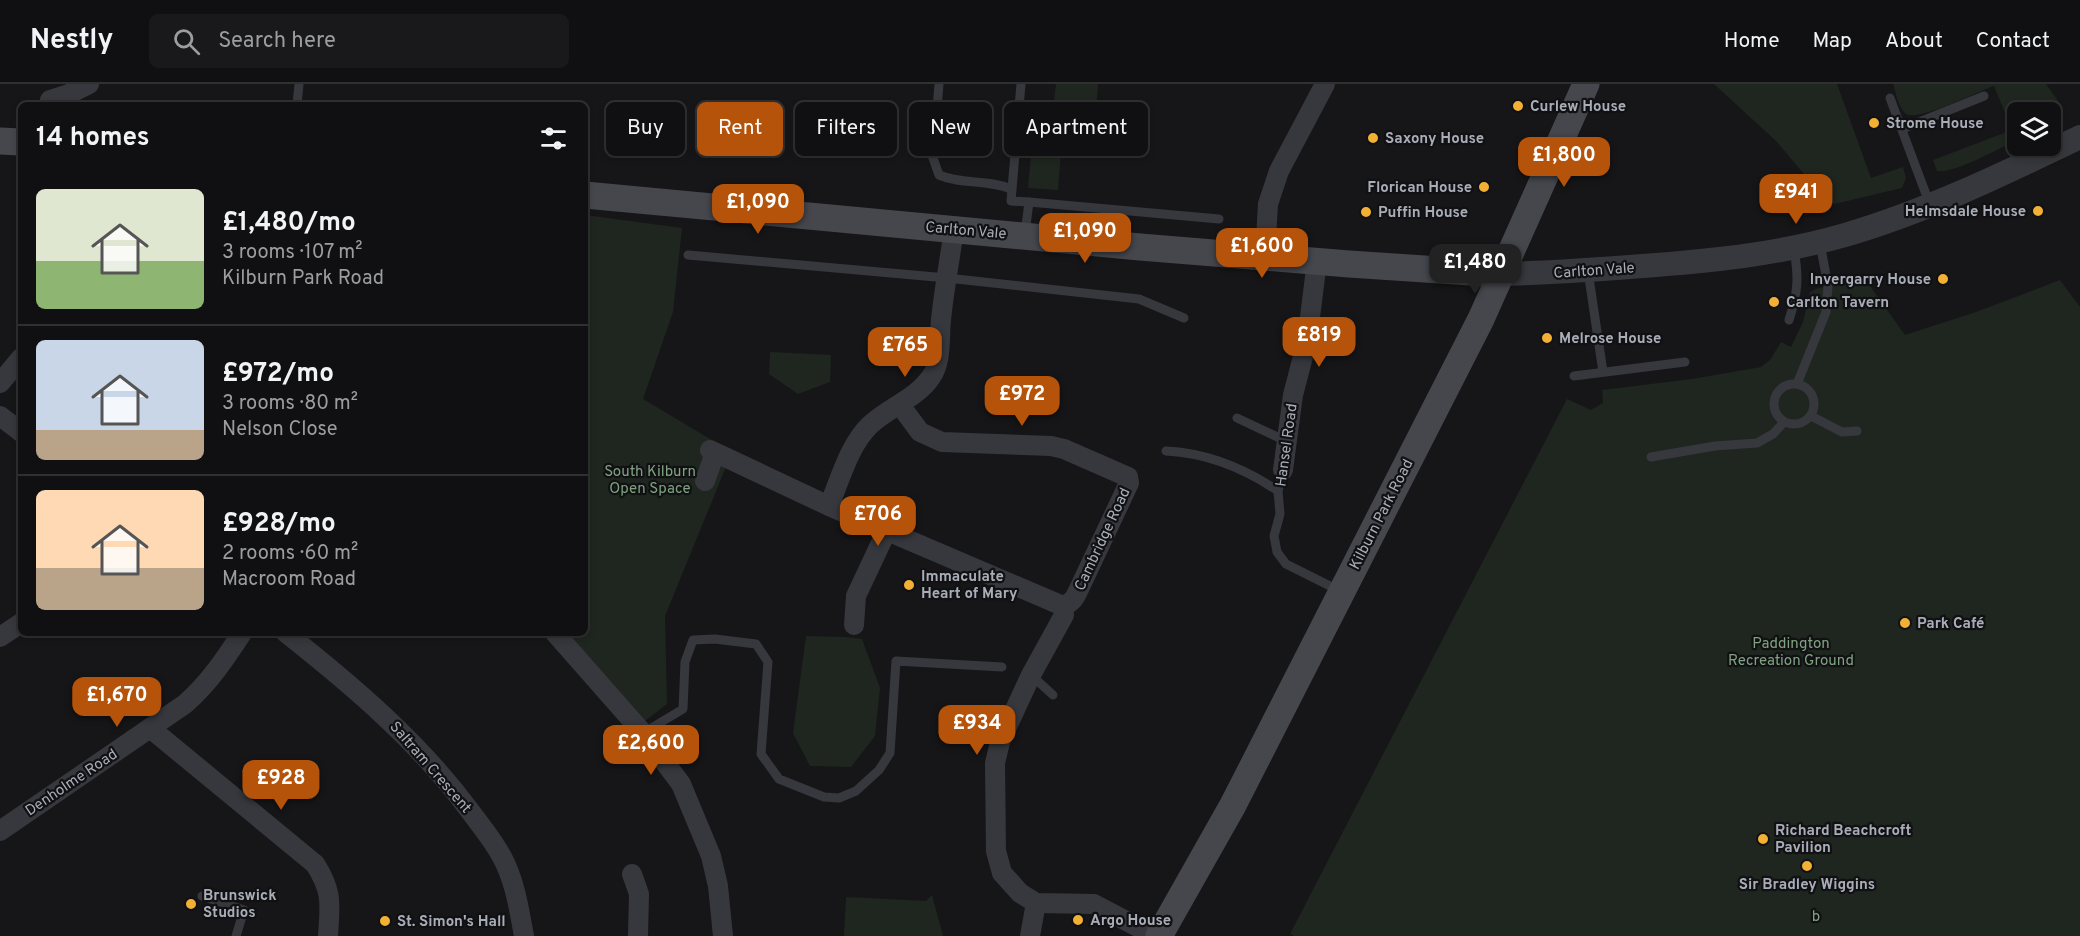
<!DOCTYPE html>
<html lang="en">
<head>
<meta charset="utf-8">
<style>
  body { margin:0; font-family:Overpass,sans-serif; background:#19191b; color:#f1f3f6; height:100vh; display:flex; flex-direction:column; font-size:22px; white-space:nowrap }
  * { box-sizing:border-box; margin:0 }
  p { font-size:20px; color:#9c9d9f }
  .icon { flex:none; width:33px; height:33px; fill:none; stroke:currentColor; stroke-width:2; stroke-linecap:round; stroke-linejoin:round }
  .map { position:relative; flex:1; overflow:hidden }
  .panel { position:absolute; left:18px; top:18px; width:570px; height:534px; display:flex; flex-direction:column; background:#101012; border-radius:9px; box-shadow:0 3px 9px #0003,0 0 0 2px #303032 }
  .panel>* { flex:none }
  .top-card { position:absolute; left:606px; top:18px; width:570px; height:54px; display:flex; gap:12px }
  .controls { position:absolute; left:2007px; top:18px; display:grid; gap:12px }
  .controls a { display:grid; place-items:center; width:54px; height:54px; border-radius:9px; background:#101012; box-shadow:0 3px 9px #0003,0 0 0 2px #303032; font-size:30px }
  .price { position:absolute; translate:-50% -51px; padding:0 14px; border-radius:12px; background:#b45309; color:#fff; font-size:20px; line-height:39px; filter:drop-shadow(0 2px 3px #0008) }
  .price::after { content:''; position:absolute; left:50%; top:36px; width:18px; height:14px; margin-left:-9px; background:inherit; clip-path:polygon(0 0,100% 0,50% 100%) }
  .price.on { background:#222; color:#fff }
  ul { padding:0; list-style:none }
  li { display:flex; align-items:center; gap:18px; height:150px; padding:0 18px }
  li+li { border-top:2px solid #303032 }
  li span { display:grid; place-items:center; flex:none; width:168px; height:120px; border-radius:9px; color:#555 }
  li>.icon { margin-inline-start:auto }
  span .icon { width:72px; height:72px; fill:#fffc; stroke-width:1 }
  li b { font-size:26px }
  h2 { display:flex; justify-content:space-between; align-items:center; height:72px; padding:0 18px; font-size:26px }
  .chip { padding:0 21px; border-radius:9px; background:#101012; box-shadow:0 3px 9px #0003,0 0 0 2px #303032; font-size:21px; line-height:54px }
  .chip.on { background:#b45309; color:#fff }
  header { display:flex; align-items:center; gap:36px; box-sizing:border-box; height:84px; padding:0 30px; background:#101012; border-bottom:2px solid #303032 }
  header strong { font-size:28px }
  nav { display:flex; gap:33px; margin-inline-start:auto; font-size:21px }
  .search { width:420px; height:54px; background:#19191b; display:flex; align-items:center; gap:15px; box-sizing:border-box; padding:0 21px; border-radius:9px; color:#9c9d9f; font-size:22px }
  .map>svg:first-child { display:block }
  .green { fill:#1e261f }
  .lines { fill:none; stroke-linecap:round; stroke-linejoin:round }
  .service { stroke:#37383d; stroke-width:9 }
  .minor { stroke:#37383d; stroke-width:20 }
  .tertiary { stroke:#37383d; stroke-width:24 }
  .secondary { stroke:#45474d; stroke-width:27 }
  .poi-dot { fill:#f2b134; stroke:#111113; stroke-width:2 }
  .labels { text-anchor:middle; stroke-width:4.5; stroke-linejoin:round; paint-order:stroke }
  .poi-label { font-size:15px; font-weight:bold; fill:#a8adb8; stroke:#111113; text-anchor:start }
  .street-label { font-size:15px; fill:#a8adb8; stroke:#111113 }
  .park-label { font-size:15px; fill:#7fa381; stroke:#111113 }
</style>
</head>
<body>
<header>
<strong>Nestly</strong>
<div class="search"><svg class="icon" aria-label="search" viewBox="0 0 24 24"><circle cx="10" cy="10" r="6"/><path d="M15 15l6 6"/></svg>Search here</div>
<nav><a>Home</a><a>Map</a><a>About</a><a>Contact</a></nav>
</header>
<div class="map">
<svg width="2080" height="852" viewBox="0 0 2080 852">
  <rect width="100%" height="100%" fill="#161618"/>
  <!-- green -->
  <g class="green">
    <path d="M1056,0H1098L1095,45L1063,42L1058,106L1028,104L1036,16L1054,17Z"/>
    <path d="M1714,0H1837L1871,94L1903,83L1906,94L1902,104L1830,121L1776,57Z"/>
    <path d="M1893,0H2046L2061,21L2047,28H2018L2017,56C2000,64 1954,90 1937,87L1933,76L2012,46L1994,2C1979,7 1918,38 1906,30C1898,24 1896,8 1893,0Z"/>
    <path d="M585,131L682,144L673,228L643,315L732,368L665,532L667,620L641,640L564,549H585Z"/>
    <path d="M2060,196L2080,223V852H1294L1290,850L1567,315L1591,326L1603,319L1602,306L1692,295L1761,283L1770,276L1781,258L1791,263L1803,238L1810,208C1828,198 1850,201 1870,202L1905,251L1976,228Z"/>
    <path d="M770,268L831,271L830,298L798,310L769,290Z"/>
    <path d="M806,552L845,553L862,555L880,604L875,652L851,683L810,682L793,649Z"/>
    <path d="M932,811L943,852H844L846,813L926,817Z"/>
  </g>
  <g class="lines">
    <!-- service -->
    <g class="service">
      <path d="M939,0L933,74L939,91C962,101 988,95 1011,105"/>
      <path d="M1021,0L1011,117L1029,118L1025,149"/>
      <path d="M1890,14L1930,121"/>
      <path d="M297,21L299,0"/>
      <path d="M1902,45L1984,12"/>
      <path d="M1029,118L1219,135"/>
      <path d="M688,171L947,194L1139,215L1184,234"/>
      <path d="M1588,187L1603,288"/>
      <path d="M1789,236C1798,208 1799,194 1794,166"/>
      <path d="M1574,292L1685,278"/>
      <circle cx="1794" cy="320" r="20"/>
      <path d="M1797,300L1826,228L1828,202L1820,159"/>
      <path d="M1811,332L1842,348L1857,347"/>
      <path d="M1237,334L1286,357"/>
      <path d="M1166,367C1207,369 1244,384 1278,407"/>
      <path d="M1651,373L1715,362L1757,359L1773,350L1784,338"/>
      <path d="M1283,386L1278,407L1280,430L1274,452L1277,468L1286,480L1340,507"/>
      <path d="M1031,591L1053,611"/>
      <path d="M643,649L683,625L685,578L693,556L715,555L756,560L768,578L761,670L779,695L824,713L839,714L856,707L879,686L890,669L896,577L1002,583"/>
      <path d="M202,812L244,826L236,852"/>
    </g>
    <!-- minor -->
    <g class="minor">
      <path d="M50,16L69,10L89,0"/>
      <path d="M1265,173L1268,120L1279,87L1325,0"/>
      <path d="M0,299L21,274"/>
      <path d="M900,321L920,348L942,358L1051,362L1064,365L1128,393L1129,399L1079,505C1075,514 1072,519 1063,522L1064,531L1031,591L1000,658L995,679L996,767L1002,789L1020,809L1036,819L1094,820L1155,852"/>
      <path d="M0,332L21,348"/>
      <path d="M710,366L829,422L1063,522"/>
      <path d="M1283,386L1293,311L1307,257L1317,177"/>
      <path d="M705,397L715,369"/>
      <path d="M829,422C840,396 849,361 870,341C889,323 916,315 931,293C942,278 939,254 941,236C944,205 950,175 954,145"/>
      <path d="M854,541L856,512L887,446"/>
      <path d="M286,549C353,602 419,658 470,727C481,742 493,756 502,773C515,797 519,825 524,852"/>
      <path d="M555,549L643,649L681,700L711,772L718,802L723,852"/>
      <path d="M0,553L21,539"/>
      <path d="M150,644L315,780C333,808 330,820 328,852"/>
      <path d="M0,747L185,620C209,599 225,575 242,549"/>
      <path d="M632,790L639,810L638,852"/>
      <path d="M1030,852L1036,819"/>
    </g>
    <!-- tertiary -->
    <path class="tertiary" d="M1501,190C1553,189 1605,185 1656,181C1720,176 1783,169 1845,151C1927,127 2003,90 2080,53"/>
    <!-- secondary -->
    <g class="secondary">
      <path d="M0,57L21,58"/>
      <path d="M585,111L1140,163L1349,180L1501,190"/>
      <path d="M1159,852L1233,721L1481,235L1586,0"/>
    </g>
  </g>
  <!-- markers -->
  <g class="poi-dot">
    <circle cx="1518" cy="22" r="6"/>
    <circle cx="1874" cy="39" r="6"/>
    <circle cx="1373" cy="54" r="6"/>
    <circle cx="1484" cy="103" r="6"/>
    <circle cx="2038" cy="127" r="6"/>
    <circle cx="1366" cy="128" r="6"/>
    <circle cx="1943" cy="195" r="6"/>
    <circle cx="1774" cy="218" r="6"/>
    <circle cx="1547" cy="254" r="6"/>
    <circle cx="909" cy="501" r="6"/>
    <circle cx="1905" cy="539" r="6"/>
    <circle cx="1763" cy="755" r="6"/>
    <circle cx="1807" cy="782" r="6"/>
    <circle cx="191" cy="820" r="6"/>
    <circle cx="1078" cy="836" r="6"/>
    <circle cx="385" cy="837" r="6"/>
  </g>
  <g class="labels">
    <!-- poi labels -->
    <g class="poi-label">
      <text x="1530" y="27">Curlew House</text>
      <text x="1886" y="44">Strome House</text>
      <text x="1385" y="59">Saxony House</text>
      <text x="1472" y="108" text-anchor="end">Florican House</text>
      <text x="2026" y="132" text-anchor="end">Helmsdale House</text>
      <text x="1378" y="133">Puffin House</text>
      <text x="1931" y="200" text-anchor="end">Invergarry House</text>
      <text x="1786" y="223">Carlton Tavern</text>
      <text x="1559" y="259">Melrose House</text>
      <text x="921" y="497">Immaculate<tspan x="921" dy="17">Heart of Mary</tspan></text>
      <text x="1917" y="544">Park Café</text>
      <text x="1775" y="751">Richard Beachcroft<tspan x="1775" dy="17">Pavilion</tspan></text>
      <text x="1807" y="805" text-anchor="middle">Sir Bradley Wiggins</text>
      <text x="203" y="816">Brunswick<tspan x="203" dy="17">Studios</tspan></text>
      <text x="1090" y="841">Argo House</text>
      <text x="397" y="842">St. Simon's Hall</text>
    </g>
    <!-- street labels -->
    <g class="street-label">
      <text transform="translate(966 146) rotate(5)" y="5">Carlton Vale</text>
      <text transform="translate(1594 186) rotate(-4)" y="5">Carlton Vale</text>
      <text transform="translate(1286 361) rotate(-82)" y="5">Hansel Road</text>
      <text transform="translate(1381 430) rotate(-63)" y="5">Kilburn Park Road</text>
      <text transform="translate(1102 455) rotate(-65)" y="5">Cambridge Road</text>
      <text transform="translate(431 683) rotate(49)" y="5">Saltram Crescent</text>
      <text transform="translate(71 698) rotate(-34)" y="5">Denholme Road</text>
    </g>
    <!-- park labels -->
    <g class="park-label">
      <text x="650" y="392">South Kilburn<tspan x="650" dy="17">Open Space</tspan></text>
      <text x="1791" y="564">Paddington<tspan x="1791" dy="17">Recreation Ground</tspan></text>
      <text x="1816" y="837">b</text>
    </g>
  </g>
</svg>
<div class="controls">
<a><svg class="icon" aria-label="layers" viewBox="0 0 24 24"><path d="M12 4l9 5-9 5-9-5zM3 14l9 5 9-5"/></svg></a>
</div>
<b class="price" style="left:1564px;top:104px">£1,800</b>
<b class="price" style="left:1796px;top:141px">£941</b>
<b class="price" style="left:758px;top:151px">£1,090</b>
<b class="price" style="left:1085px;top:180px">£1,090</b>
<b class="price" style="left:1262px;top:195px">£1,600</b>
<b class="price on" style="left:1475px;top:211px">£1,480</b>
<b class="price" style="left:1319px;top:284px">£819</b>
<b class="price" style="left:905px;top:294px">£765</b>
<b class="price" style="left:1022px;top:343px">£972</b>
<b class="price" style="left:878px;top:463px">£706</b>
<b class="price" style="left:117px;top:644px">£1,670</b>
<b class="price" style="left:977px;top:672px">£934</b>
<b class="price" style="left:651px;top:692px">£2,600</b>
<b class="price" style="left:281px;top:727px">£928</b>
<div class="top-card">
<a class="chip">Buy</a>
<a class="chip on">Rent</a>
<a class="chip">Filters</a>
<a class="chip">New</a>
<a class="chip">Apartment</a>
</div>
<section class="panel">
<h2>14 homes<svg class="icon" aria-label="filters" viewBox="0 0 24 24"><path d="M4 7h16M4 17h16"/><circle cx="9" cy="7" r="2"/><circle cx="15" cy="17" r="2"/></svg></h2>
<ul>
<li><span style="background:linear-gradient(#dfe7d0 60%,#8fb573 0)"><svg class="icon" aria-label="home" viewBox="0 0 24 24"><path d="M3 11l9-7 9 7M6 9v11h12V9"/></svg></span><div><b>£1,480/mo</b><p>3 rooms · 107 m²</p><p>Kilburn Park Road</p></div></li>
<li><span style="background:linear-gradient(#c9d6e8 75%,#b9a48a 0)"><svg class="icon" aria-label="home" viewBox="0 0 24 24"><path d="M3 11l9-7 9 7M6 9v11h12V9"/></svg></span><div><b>£972/mo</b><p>3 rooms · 80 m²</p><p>Nelson Close</p></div></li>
<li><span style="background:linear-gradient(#ffd9b3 65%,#b9a48a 0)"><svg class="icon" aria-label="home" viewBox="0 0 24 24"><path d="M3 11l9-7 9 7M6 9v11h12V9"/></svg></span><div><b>£928/mo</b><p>2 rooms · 60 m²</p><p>Macroom Road</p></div></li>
</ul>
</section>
</div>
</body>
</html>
